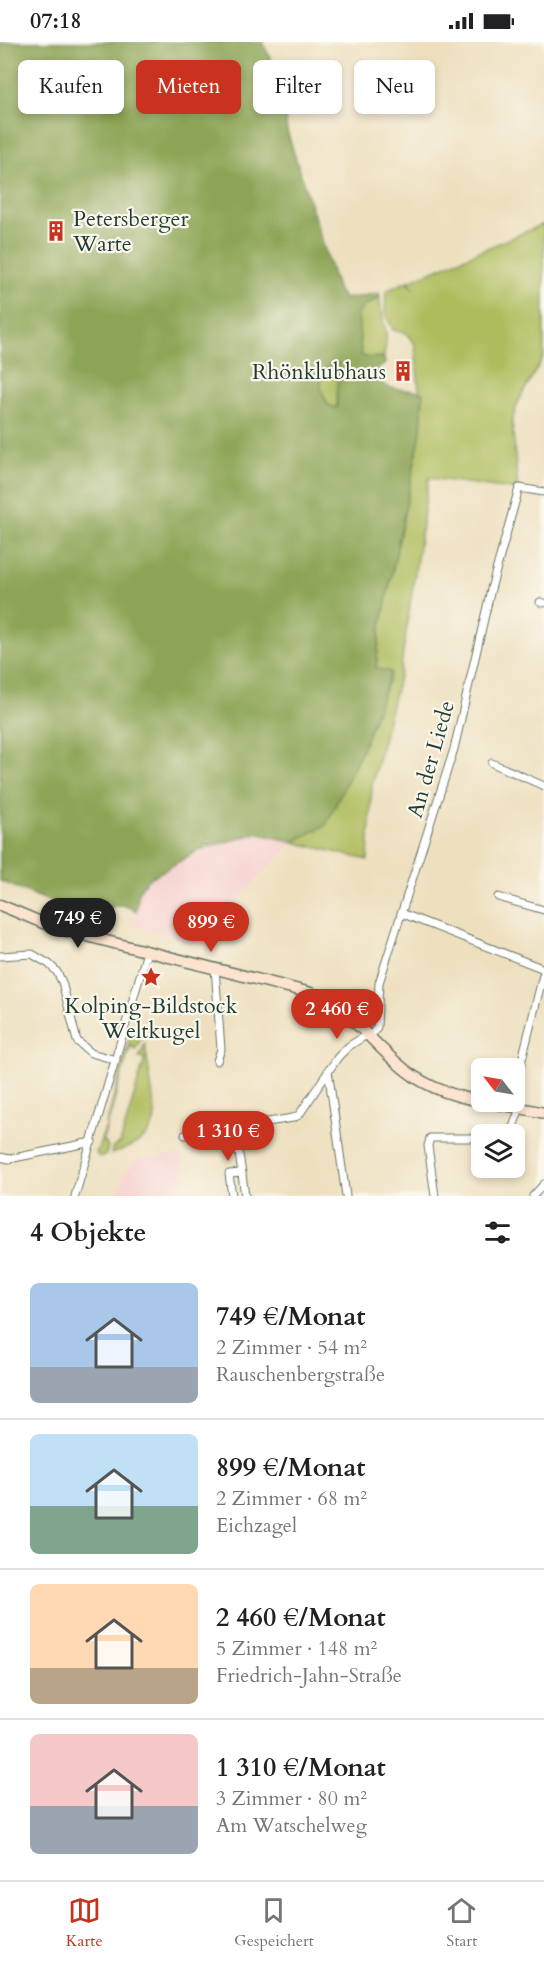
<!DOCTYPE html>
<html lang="de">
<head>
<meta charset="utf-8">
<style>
  body { margin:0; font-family:Cardo,serif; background:#f6f6f6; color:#202124; height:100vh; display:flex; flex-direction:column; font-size:22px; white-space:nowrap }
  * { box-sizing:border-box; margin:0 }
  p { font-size:20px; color:#757577 }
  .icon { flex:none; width:33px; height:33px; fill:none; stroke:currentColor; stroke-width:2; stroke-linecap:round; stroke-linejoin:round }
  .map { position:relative; height:1154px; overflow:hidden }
  .details { display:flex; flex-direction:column; background:#fff; flex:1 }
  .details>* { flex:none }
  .guide { position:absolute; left:18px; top:18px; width:508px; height:54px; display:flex; gap:12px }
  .needle { width:39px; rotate:301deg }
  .tools { position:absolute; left:471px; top:1016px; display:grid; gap:12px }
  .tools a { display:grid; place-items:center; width:54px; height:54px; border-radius:9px; background:#fff; box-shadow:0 3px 9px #0003; font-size:30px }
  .price { position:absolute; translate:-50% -51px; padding:0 14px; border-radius:21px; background:#c8321e; color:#fff; font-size:20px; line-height:39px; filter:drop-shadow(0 2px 3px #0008) }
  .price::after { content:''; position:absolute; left:50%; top:36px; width:18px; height:14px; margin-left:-9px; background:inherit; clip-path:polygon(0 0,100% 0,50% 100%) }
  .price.selected { background:#222; color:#fff }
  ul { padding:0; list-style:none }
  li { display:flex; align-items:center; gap:18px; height:150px; padding:0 30px }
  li+li { border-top:2px solid #e0e0e0 }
  li span { display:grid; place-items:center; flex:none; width:168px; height:120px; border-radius:9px; color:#555 }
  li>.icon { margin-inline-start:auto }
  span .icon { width:72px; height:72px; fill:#fffc; stroke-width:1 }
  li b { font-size:26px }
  h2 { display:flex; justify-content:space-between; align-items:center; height:72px; padding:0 30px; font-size:26px }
  .tag { padding:0 21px; border-radius:9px; background:#fff; box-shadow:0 3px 9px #0003; font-size:21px; line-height:54px }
  .tag.selected { background:#c8321e; color:#fff }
  .status { display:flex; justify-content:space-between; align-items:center; height:42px; padding:0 30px; background:#fff; direction:ltr }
  .status svg { height:16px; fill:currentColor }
  .dock { display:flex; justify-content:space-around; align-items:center; height:84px; border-top:2px solid #e0e0e0; background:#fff; font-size:16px; color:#757577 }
  .dock a { display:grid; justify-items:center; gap:3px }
  .dock .selected { color:#c8321e }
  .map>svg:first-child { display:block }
  .built { fill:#f7d0cf }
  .green { fill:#b0bd5e; stroke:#687d49; stroke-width:1.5 }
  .forest { fill:#8ca455; stroke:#567044; stroke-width:1.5; fill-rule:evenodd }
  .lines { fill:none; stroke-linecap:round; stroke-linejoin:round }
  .street-casing { stroke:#677665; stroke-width:9 }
  .secondary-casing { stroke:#677665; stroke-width:13 }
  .street { stroke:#fff; stroke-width:7 }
  .secondary { stroke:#fde4d0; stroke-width:10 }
  .labels { text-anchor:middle; stroke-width:4.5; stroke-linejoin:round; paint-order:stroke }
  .poi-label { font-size:22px; fill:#1f3d34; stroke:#fbf7ec; text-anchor:start }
  .street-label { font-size:22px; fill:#1f3d34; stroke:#fbf7ec }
</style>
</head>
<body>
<div class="status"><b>07:18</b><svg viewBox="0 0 49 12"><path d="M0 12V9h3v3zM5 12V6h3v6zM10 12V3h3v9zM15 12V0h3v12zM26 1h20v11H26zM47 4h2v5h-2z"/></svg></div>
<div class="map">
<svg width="544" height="1154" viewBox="0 0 544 1154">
  <rect width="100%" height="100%" fill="#fbf7ec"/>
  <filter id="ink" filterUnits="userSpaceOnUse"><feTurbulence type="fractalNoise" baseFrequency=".0167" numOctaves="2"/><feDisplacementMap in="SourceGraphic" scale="12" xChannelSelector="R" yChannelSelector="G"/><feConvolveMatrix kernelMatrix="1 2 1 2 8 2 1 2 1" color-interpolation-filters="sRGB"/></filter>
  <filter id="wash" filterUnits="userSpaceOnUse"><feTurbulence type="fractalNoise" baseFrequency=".008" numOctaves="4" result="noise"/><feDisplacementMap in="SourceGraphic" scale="24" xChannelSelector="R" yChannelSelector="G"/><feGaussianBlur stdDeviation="1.35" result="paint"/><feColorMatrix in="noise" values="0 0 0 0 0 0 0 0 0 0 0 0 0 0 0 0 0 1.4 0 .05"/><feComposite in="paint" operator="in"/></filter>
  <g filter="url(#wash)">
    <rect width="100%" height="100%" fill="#eee0bf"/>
    <!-- built -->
    <g class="built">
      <path d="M257,791L293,800L195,902L134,883L139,849L147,838L199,808Z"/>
      <path d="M181,1112L187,1154H117L123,1135L132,1122L139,1117Z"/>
    </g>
    <!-- green -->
    <g class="green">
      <path d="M544,182V314L518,360L512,379L518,448L429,436L400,631L372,742L368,818L293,800L326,782L363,705L391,631L376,626L380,589L421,390L423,352L419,349L415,302L405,290L393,288L385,272L386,249L408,239L414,247L409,239Z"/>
      <path d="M380,255C380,272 383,275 386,290C387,298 385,307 384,315L369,316L361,313L358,272L363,265Z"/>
      <path d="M338,321L337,366L328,363L321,347V333L328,325Z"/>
      <path d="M134,988L141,990L142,995L135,1008L132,1003L128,1011L103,1097L108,1105L106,1113L99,1115L96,1111L106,1085L131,991Z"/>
      <path d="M145,1002L155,1070C156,1096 132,1105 111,1112L113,1105L120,1102L145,1016H139Z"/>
    </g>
    <!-- forest -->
    <path class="forest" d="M0,0H262L269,13L283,53L287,89L338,249L345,257L379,251L380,255L363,265L358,272L361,313L369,316L384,315L385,322L378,327C375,354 408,344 423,351L421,390L380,589L376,626L391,630L363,705L326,783L293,800L257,791L199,808L147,838L139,849L136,869C120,858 110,864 97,876L88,875L0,839ZM338,321L337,366L328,363L321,347V333L328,325Z"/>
  </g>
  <g filter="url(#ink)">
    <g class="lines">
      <!-- street casing -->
      <g class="street-casing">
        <g id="street">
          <path d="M540,560L544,561"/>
          <path d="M492,721L544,744"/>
          <path d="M498,855L544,868"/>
          <path d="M401,871L544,927"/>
          <path d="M0,914L32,912L49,922L57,930L62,940L77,999L91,1011L116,1018"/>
          <path d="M215,926L221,1007L217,1019"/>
          <path d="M371,994L377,985L379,941L454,707L491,547L519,446L544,450"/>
          <path d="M328,1028L346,1154"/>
          <path d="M514,1050L544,929"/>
          <path d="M235,1083L245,1154"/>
          <path d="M504,1092L513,1085L520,1066"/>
          <path d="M185,1093L293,1076L299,1073L338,1015L349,1004L368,992"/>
          <path d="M0,1115L9,1117L92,1100"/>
          <path d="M75,1154L147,910"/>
          <path d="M232,1154L229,1132L242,1131"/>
          <path d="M435,1154L428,1104L430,1096H482"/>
          <path d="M533,1154L544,1142"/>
        </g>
      </g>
      <!-- secondary casing -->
      <g class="secondary-casing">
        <path id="secondary" d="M0,863L55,886L311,951C354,968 377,1010 415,1035C455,1061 500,1060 544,1071"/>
      </g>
      <!-- street -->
      <use href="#street" class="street"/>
      <!-- secondary -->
      <use href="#secondary" class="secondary"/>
    </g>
  </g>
  <!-- icons -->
  <defs>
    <g id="building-bare" transform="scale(1.62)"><path d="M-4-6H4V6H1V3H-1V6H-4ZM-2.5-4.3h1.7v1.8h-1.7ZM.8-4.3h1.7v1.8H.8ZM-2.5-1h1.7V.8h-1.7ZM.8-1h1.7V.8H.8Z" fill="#c8321e" stroke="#fbf7ec" stroke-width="2.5" paint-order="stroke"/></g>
    <g id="sight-bare" transform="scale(1.62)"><path d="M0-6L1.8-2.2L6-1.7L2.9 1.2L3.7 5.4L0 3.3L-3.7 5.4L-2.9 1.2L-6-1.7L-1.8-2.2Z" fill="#c8321e" stroke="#fbf7ec" stroke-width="2.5" paint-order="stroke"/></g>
  </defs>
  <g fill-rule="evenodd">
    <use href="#building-bare" x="56" y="189"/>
    <use href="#building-bare" x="403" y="329"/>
    <use href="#sight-bare" x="151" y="935"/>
  </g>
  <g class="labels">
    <!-- poi labels -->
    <g class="poi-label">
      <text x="73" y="184">Petersberger<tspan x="73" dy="25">Warte</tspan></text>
      <text x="386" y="337" text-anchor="end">Rhönklubhaus</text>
      <text x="151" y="971" text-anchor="middle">Kolping-Bildstock<tspan x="151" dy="25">Weltkugel</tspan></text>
    </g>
    <!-- street labels -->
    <g class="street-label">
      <text transform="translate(430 717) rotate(-74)" y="8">An der Liede</text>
    </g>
  </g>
</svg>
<div class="tools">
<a><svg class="needle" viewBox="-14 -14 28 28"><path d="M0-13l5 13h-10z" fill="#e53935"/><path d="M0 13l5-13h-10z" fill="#757577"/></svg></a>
<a><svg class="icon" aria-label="layers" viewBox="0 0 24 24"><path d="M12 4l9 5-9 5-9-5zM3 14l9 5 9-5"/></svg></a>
</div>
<b class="price selected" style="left:78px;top:907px">749 €</b>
<b class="price" style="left:211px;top:911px">899 €</b>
<b class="price" style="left:337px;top:998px">2 460 €</b>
<b class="price" style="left:228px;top:1120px">1 310 €</b>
<div class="guide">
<a class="tag">Kaufen</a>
<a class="tag selected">Mieten</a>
<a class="tag">Filter</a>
<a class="tag">Neu</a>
</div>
</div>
<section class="details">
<h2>4 Objekte<svg class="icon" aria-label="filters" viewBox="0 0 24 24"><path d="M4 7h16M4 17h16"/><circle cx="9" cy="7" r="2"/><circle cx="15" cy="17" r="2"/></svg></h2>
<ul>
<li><span style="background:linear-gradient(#a9c7e8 70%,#9aa5b1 0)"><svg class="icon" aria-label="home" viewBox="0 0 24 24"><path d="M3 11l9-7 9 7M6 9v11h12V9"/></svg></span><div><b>749 €/Monat</b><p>2 Zimmer · 54 m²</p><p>Rauschenbergstraße</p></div></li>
<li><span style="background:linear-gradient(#bfe0f5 60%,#7fa58c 0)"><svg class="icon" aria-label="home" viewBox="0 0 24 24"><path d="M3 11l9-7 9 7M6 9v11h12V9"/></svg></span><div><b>899 €/Monat</b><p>2 Zimmer · 68 m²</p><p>Eichzagel</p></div></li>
<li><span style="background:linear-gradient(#ffd9b3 70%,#b9a48a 0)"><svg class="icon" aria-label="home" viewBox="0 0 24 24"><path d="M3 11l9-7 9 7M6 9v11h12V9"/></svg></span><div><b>2 460 €/Monat</b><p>5 Zimmer · 148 m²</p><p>Friedrich-Jahn-Straße</p></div></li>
<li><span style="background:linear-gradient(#f6c9c9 60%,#9aa5b1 0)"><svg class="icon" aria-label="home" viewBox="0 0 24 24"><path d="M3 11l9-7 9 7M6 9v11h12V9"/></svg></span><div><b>1 310 €/Monat</b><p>3 Zimmer · 80 m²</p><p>Am Watschelweg</p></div></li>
</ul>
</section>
<nav class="dock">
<a class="selected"><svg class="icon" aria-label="map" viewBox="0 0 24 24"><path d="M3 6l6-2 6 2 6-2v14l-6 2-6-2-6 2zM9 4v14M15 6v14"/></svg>Karte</a>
<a><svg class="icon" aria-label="saved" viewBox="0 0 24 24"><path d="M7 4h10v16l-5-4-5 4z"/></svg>Gespeichert</a>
<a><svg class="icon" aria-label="home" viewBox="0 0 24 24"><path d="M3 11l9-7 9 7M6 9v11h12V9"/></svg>Start</a>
</nav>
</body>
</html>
